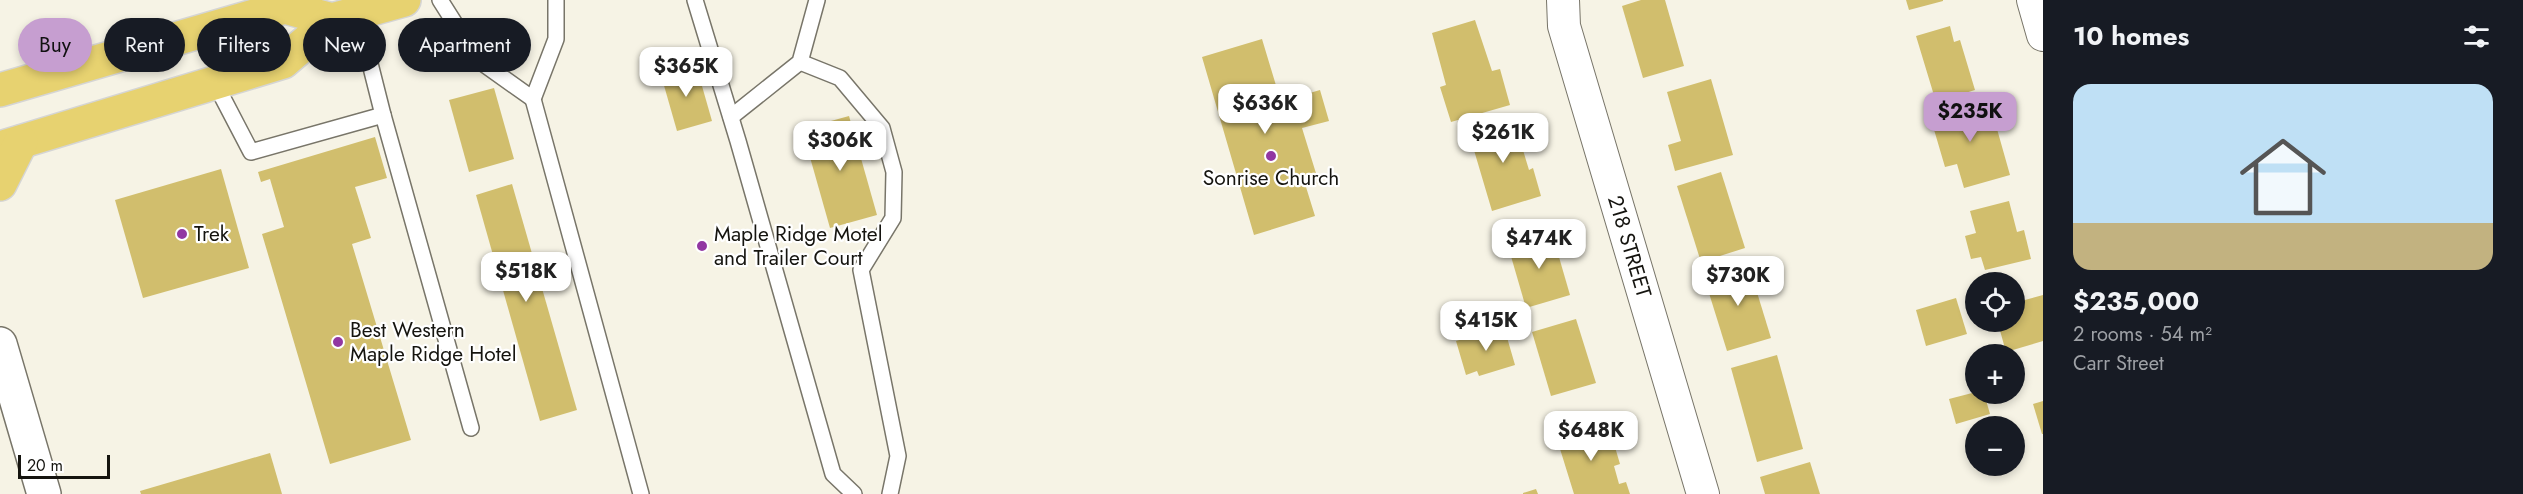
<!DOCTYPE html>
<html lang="en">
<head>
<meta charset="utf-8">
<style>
  body { margin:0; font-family:Jost,sans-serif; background:#20242c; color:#f1f3f6; height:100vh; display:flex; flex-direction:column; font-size:22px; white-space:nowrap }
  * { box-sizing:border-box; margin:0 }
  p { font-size:20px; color:#9ea1a6 }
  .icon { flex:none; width:33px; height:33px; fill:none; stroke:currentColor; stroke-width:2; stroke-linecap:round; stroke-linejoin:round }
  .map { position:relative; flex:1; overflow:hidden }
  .sheet { display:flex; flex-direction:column; background:#171b24; width:480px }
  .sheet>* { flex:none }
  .guide { position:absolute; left:18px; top:18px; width:570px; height:54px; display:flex; gap:12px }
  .buttons { position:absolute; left:1965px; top:272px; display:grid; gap:12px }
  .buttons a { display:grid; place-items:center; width:60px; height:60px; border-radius:50%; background:#171b24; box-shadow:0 3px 9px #0003; font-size:30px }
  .scale { position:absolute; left:18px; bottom:15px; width:92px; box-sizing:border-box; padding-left:6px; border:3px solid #15140f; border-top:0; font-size:16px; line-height:21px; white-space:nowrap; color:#15140f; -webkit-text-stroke:4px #fff; paint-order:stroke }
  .price { position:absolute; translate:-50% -51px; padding:0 14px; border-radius:12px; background:#fff; color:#222; font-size:20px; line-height:39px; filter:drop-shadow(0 2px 3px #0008) }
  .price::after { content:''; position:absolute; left:50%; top:36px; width:18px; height:14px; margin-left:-9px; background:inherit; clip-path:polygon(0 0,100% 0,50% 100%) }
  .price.active { background:#c69ed0; color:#111 }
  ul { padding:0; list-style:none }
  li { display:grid; align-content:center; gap:12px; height:318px; padding:0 30px }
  li span { display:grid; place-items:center; height:186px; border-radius:18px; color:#555 }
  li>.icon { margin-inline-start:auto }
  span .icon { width:108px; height:108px; fill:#fffc; stroke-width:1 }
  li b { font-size:26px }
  h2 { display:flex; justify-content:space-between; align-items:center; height:72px; padding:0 30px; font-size:26px }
  .pill { padding:0 21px; border-radius:27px; background:#171b24; box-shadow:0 3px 9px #0003; font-size:21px; line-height:54px }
  .pill.active { background:#c69ed0; color:#111 }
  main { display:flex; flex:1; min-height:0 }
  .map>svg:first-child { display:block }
  .building { fill:#d1be6d }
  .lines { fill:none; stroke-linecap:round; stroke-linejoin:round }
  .service-casing { stroke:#787569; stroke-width:18 }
  .minor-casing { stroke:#787569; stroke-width:34 }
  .tertiary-casing { stroke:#787569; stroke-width:36 }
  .trunk-casing { stroke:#d5d5d4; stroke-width:36 }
  .service { stroke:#fff; stroke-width:15 }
  .minor { stroke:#fff; stroke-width:32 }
  .tertiary { stroke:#fff; stroke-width:33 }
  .trunk { stroke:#e7d270; stroke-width:33 }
  .poi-dot { fill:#9237a2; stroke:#fff; stroke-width:2 }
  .labels { text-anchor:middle; stroke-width:4.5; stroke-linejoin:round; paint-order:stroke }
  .poi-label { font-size:21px; fill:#15140f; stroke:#fff; text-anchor:start }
  .street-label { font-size:21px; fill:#15140f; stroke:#fff }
</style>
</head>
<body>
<main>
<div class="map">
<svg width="2043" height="494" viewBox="0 0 2043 494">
  <rect width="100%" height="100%" fill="#f6f3e5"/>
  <!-- building -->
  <g class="building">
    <path d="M1641,0H1665L1684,66L1643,78L1622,6Z"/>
    <path d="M1906,0H1943V1L1909,10Z"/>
    <path d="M1475,20L1492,71L1500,69L1510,105L1451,122L1440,87L1446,85L1432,33Z"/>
    <path d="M1950,26L1954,42L1960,40L1975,90L1936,102L1916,36Z"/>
    <path d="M1262,39L1278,92L1293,88L1296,97L1320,90L1329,121L1302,128L1319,183L1306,187L1315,216L1254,235L1202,57Z"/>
    <path d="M696,65L712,121L677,131L661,75Z"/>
    <path d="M1711,79L1733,155L1675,171L1668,145L1681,141L1667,92Z"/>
    <path d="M494,88L514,159L469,172L449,100Z"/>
    <path d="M1981,99L1986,115L1989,114L1994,130L1997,129L2010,175L1964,188L1957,164L1945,167L1930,116L1942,112L1941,110Z"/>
    <path d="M849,116L877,215L830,228L802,129Z"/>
    <path d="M1513,117L1529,170L1533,168L1541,196L1492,211L1468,130Z"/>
    <path d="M375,137L387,178L355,187L371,238L352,244L411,440L330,464L262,234L284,227L270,179L261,182L258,172Z"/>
    <path d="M221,169L249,268L143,298L115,200Z"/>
    <path d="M1721,172L1745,248L1701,262L1677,186Z"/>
    <path d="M512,184L577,410L540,421L476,195Z"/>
    <path d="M2009,201L2017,232L2024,230L2031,259L1985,270L1981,257L1971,259L1965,236L1976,233L1970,211Z"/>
    <path d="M1552,233L1570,295L1526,308L1508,246Z"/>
    <path d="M1748,263L1771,338L1727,351L1704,277Z"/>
    <path d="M2043,295V341L2006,352L1999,327L2014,321V303Z"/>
    <path d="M1956,298L1967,334L1926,346L1916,310Z"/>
    <path d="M1576,319L1596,383L1551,396L1532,332Z"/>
    <path d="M1504,327L1515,365L1479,376L1477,371L1466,375L1456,341Z"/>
    <path d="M1777,355L1803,449L1757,462L1731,368Z"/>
    <path d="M1976,392L1984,393L1990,414L1956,424L1949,399Z"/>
    <path d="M2043,401V434H2042L2033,404Z"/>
    <path d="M1599,424L1604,440L1612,437L1620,464L1614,466L1619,484L1626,482L1630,494H1574L1556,436Z"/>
    <path d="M270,453L282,494H141L140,491Z"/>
    <path d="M1810,462L1820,494H1765L1760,477Z"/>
    <path d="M1536,489L1538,494H1523V493Z"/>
  </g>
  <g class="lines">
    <!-- service casing -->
    <g class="service-casing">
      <g id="service">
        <path d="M440,0L478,60L533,99L556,39V0"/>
        <path d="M695,0L738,141L833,474L854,494"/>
        <path d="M800,62L840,78L882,128L894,172L893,218L861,270L898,456L890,494"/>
        <path d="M215,83L251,152L383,115L357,12"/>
        <path d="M533,99L641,494"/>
        <path d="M383,115L471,428"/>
        <path d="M731,117L800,62L817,0"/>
      </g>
    </g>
    <!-- minor casing -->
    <g class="minor-casing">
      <g id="minor">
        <path id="s1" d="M1563,0L1564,26L1703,494"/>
        <path d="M2033,0L2043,35"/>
      </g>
    </g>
    <!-- tertiary casing -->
    <g class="tertiary-casing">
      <path id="tertiary" d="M0,344L44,494"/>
    </g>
    <!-- trunk casing -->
    <g class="trunk-casing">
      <g id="trunk">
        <path d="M0,90L285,7L332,20"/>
        <path d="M0,148L283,62L332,20L404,0"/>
        <path d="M0,184L21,142"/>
      </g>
    </g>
    <!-- service -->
    <use href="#service" class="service"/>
    <!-- minor -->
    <use href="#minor" class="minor"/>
    <!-- tertiary -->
    <use href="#tertiary" class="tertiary"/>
    <!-- trunk -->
    <use href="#trunk" class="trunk"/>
  </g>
  <!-- markers -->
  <g class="poi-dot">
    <circle cx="1271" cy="156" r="6"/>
    <circle cx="182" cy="234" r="6"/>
    <circle cx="702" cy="246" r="6"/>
    <circle cx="338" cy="342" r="6"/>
  </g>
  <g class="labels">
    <!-- poi labels -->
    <g class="poi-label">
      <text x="1271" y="185" text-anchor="middle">Sonrise Church</text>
      <text x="194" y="241">Trek</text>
      <text x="714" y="241">Maple Ridge Motel<tspan x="714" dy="24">and Trailer Court</tspan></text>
      <text x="350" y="337">Best Western<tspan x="350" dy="24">Maple Ridge Hotel</tspan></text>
    </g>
    <!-- street labels -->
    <g class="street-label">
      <text dy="7" stroke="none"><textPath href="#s1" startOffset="256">218 STREET</textPath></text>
    </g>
  </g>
</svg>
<div class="buttons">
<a><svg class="icon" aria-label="locate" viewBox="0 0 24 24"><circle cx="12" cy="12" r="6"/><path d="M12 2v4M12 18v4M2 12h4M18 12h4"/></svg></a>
<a>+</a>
<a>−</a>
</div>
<div class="scale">20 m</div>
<b class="price" style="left:686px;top:98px">$365K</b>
<b class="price" style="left:1265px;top:135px">$636K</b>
<b class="price active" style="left:1970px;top:143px">$235K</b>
<b class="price" style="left:1503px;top:164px">$261K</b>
<b class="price" style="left:840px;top:172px">$306K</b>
<b class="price" style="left:1539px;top:270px">$474K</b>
<b class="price" style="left:526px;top:303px">$518K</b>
<b class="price" style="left:1738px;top:307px">$730K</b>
<b class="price" style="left:1486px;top:352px">$415K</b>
<b class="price" style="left:1591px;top:462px">$648K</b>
<div class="guide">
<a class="pill active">Buy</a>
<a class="pill">Rent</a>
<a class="pill">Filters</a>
<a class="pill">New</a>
<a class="pill">Apartment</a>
</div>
</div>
<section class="sheet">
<h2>10 homes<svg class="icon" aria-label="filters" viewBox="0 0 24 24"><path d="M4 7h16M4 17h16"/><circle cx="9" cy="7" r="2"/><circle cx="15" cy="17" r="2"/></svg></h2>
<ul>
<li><span style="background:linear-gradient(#bfe0f5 75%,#c2b280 0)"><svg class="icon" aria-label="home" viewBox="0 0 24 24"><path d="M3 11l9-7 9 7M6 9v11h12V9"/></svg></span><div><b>$235,000</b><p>2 rooms · 54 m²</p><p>Carr Street</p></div></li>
</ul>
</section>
</main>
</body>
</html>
